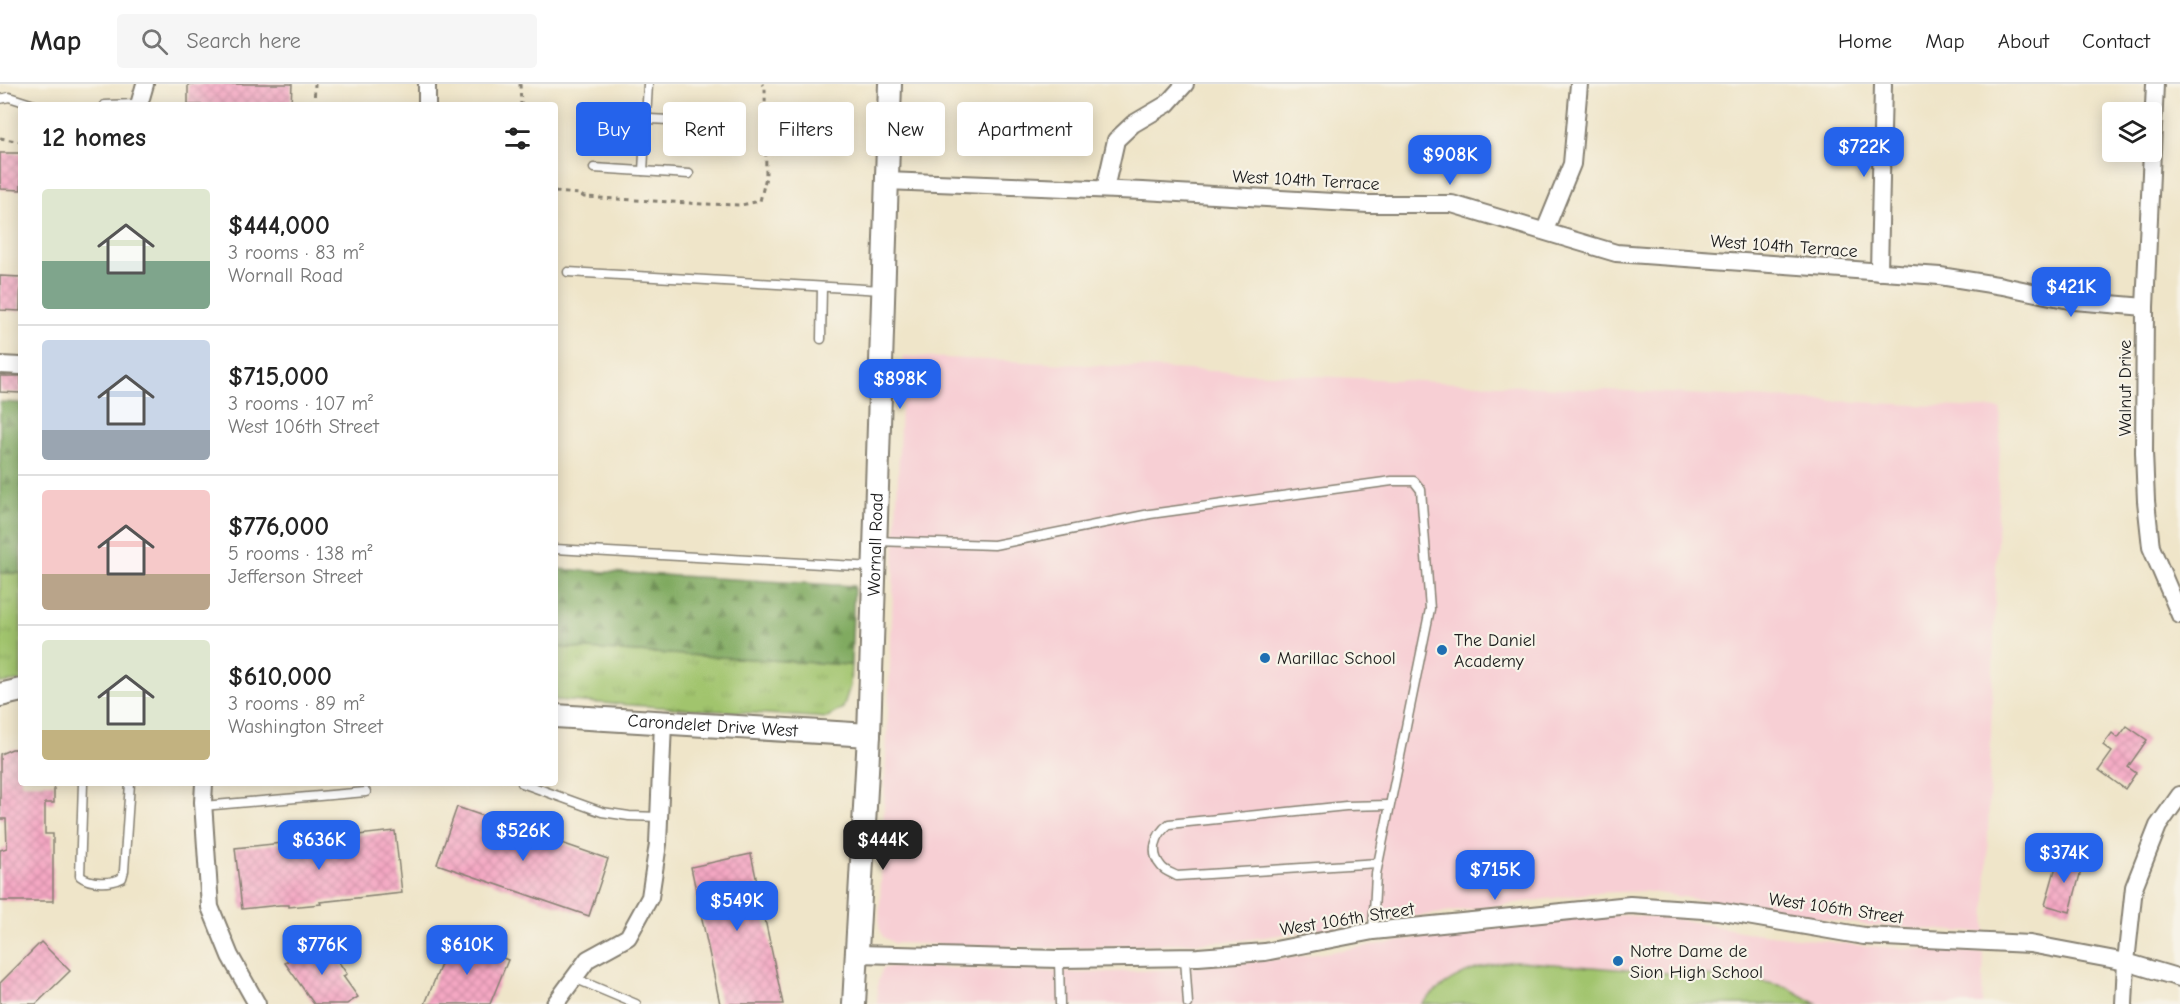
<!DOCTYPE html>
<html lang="en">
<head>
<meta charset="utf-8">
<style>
  body { margin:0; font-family:"Comic Neue",sans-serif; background:#f6f6f6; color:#222; height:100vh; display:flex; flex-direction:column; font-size:22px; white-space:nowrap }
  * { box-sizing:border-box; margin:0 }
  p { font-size:20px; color:#767676 }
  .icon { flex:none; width:33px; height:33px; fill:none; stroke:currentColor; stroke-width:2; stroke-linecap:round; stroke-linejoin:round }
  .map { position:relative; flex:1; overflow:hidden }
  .details { position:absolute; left:18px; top:18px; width:540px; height:684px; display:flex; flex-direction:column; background:#fff; border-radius:6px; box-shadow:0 3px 15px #0003 }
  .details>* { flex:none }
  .top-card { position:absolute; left:576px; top:18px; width:570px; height:54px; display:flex; gap:12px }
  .fabs { position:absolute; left:2102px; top:18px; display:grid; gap:12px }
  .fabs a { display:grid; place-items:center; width:60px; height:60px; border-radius:6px; background:#fff; box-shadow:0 3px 15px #0003; font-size:30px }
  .price { position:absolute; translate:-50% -51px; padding:0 14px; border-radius:12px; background:#2563eb; color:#fff; font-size:20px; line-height:39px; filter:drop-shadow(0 2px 3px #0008) }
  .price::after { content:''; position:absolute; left:50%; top:36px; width:18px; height:14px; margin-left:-9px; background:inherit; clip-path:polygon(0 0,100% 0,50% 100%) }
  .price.on { background:#222; color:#fff }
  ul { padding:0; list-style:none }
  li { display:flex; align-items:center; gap:18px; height:150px; padding:0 24px }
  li+li { border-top:2px solid #e0e0e0 }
  li span { display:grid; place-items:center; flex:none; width:168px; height:120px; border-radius:6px; color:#555 }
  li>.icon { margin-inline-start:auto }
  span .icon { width:72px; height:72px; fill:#fffc; stroke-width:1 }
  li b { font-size:26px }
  h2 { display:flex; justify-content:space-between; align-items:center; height:72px; padding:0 24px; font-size:26px }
  .pill { padding:0 21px; border-radius:6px; background:#fff; box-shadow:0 3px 15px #0003; font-size:21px; line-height:54px }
  .pill.on { background:#2563eb; color:#fff }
  header { display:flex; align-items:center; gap:36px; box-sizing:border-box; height:84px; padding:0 30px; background:#fff; border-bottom:2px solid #e0e0e0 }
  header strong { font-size:28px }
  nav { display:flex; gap:33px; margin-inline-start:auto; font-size:21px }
  .search { width:420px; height:54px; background:#f6f6f6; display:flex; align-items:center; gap:15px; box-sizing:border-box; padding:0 21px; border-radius:6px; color:#767676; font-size:22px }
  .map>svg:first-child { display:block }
  .built { fill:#f7cfd4 }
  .grass { fill:url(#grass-tufts); stroke:#5e7044; stroke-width:1.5 }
  .forest { fill:url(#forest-firs); stroke:#4e633e; stroke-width:1.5 }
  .pitch { fill:#a1c46d; stroke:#5e7044; stroke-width:1.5 }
  .building { fill:url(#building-cross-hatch) }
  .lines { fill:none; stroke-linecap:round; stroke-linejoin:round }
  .lane-casing { stroke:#868072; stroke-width:11 }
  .street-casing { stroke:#868072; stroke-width:20 }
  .secondary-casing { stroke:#868072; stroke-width:26 }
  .path { stroke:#868072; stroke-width:3; stroke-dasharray:4.5 4.5; stroke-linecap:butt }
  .lane { stroke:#fff; stroke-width:8 }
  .street { stroke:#fff; stroke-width:16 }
  .secondary { stroke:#fff; stroke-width:22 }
  .poi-dot { fill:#1f6fb2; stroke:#f7f3e8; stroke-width:2 }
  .labels { text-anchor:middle; stroke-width:4.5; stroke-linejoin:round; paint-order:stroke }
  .street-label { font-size:18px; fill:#1c1c1c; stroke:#f7f3e8 }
  .poi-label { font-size:18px; fill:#1c1c1c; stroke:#f7f3e8; text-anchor:start }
</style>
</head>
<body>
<header>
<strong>Map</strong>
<div class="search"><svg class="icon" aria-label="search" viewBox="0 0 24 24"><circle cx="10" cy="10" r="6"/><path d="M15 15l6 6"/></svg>Search here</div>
<nav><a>Home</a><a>Map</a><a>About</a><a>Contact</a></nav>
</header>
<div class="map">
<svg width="2180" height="920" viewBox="0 0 2180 920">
  <defs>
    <pattern id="grass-tufts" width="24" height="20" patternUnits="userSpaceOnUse" patternTransform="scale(1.5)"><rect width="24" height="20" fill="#a1c46d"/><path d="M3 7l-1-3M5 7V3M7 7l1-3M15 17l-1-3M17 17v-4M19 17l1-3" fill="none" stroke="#8aa85e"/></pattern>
    <pattern id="forest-firs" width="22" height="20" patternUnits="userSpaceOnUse" patternTransform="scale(1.5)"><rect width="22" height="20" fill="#80aa60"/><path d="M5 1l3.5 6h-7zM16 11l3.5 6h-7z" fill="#688a4e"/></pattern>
    <pattern id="building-cross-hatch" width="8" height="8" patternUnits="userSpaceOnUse" patternTransform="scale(1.5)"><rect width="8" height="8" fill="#f4a7c3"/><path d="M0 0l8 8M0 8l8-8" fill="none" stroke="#d18fa7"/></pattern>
  </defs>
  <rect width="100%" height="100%" fill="#f7f3e8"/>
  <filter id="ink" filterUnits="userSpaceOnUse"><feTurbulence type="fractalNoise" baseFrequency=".0167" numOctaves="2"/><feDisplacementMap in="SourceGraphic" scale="12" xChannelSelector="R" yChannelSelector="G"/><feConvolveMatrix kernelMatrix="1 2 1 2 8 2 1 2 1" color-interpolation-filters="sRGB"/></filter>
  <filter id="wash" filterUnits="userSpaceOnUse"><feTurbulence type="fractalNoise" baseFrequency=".008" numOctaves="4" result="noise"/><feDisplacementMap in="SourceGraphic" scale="24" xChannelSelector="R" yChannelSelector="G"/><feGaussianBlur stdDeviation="1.35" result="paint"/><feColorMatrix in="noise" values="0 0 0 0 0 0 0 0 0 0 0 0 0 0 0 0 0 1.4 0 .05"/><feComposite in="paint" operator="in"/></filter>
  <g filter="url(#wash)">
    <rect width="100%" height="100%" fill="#efe5c9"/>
    <!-- built -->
    <g class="built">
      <path d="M903,272L2001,325L1985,849L1864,841L1644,807L1591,809L1235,857L1059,864L894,859L883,853L879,843Z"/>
      <path d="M1623,831L1673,834L1746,848L1866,862L1984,869L1982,920H877L878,897L882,885L892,882L1085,889L1160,886L1298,873L1455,848L1580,833Z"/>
    </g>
    <!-- grass -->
    <g class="grass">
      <path d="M0,489H21V597L0,599Z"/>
      <path d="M555,563L851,581L850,602L843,624L826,634L555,616Z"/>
    </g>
    <!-- forest -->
    <g class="forest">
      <path d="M0,318L21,319V489H0Z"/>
      <path d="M555,485L854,502L851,581L555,563Z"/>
    </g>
    <!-- pitch -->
    <path class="pitch" d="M1515,877L1756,896L1787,903L1817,920H1421C1447,894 1479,880 1515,877Z"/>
    <g id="blocks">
      <!-- building -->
      <g class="building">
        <path d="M188,0H292L291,21H188Z"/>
        <path d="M0,69H21V106L0,105Z"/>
        <path d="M0,192L21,193L20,227L0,226Z"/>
        <path d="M0,292H21V309L0,308Z"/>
        <path d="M2127,642L2147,656L2128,683L2136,689L2125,705L2099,686L2112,668L2103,661L2112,649L2118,654Z"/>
        <path d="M12,665H21V699H54V719H45V750H53V817H0V766L7,764L6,735H0V670Z"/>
        <path d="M457,723L608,775L589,832L437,780Z"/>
        <path d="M395,747L402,809L320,818L321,820L289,823V821H280L242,825L235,764Z"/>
        <path d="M751,770L783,920H720L691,783Z"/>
        <path d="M2059,772L2083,779L2070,828L2045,821Z"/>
        <path d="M452,853L508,876L490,920H425Z"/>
        <path d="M322,854L347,890L343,892L358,913L347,920H314L285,879Z"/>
        <path d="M41,858L70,887L36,920H0V899Z"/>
      </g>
    </g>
  </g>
  <g filter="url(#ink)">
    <use href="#blocks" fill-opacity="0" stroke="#868072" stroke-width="1.5"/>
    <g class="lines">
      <!-- lane casing -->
      <g class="lane-casing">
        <g id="lane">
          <path d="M0,15L9,13L34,21"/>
          <path d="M105,21L139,20"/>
          <path d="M594,32L687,37"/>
          <path d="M594,84L689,90"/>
          <path d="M643,87L648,0"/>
          <path d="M568,188L882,206"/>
          <path d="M821,255L822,203"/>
          <path d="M876,457L994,461L1150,430L1392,397H1414L1421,406L1430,525L1376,790L1373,847"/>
          <path d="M555,465L874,483"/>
          <path d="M83,699L80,792C90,800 111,800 122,794L124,787L130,699"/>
          <path d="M522,699L602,728L629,732L659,733"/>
          <path d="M203,722L366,708"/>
          <path d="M1378,779L1177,792C1172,789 1164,787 1161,782C1149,768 1156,750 1169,740L1346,722L1389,721"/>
          <path d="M1185,874L1188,920"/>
          <path d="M1059,875L1060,920"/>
          <path d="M574,894L636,920"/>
        </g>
      </g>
      <!-- street casing -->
      <g class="street-casing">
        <g id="street">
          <path d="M2155,0L2145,223L2144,368L2146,417L2151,463L2180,531"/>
          <path d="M139,21L145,0"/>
          <path d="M427,21V0"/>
          <path d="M886,97L1143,107L1368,120H1452L1616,169L1940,192L2003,202L2074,217L2145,223"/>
          <path d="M1105,105L1116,56L1133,40L1167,20L1185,0"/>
          <path d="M1545,146L1572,80L1579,0"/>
          <path d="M1879,188L1883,0"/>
          <path d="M0,281L21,282"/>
          <path d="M204,699L203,718L210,823L230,872L257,920"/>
          <path d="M858,870L1059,875L1198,873L1265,868L1373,847L1630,821L1718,827L1864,852L2030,860L2126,878L2180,894"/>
          <path d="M555,920L588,875L628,853L650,813L658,760L663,639"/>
          <path d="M2124,920L2126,878L2134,803L2158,742L2180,711"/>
        </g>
      </g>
      <!-- secondary casing -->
      <g class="secondary-casing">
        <g id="secondary">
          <path d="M0,611L21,606"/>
          <path id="s1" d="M555,632L869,651"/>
          <path id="s2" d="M854,920L869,651L890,0"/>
        </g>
      </g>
      <!-- path -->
      <g class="path">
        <path d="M520,0L521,21"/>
        <path d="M314,21L315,0"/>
        <path d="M0,54L21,58"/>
        <path d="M555,108L579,110L584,113L704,120L741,121L760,117L766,93L765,4L762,0"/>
      </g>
      <!-- lane -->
      <use href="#lane" class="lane"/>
      <!-- street -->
      <use href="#street" class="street"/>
      <!-- secondary -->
      <use href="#secondary" class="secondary"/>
    </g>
  </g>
  <!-- markers -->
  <g class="poi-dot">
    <circle cx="1442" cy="566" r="6"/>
    <circle cx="1265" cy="574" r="6"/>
    <circle cx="1618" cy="877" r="6"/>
  </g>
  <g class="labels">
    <!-- street labels -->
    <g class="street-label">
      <text transform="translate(1306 96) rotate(3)" y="6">West 104th Terrace</text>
      <text transform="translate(1784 162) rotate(4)" y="6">West 104th Terrace</text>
      <text transform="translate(2125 304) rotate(-90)" y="6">Walnut Drive</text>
      <text dy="6" stroke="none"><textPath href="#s2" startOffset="460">Wornall Road</textPath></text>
      <text dy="6" stroke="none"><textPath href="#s1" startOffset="158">Carondelet Drive West</textPath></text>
      <text transform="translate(1836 824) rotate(8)" y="6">West 106th Street</text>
      <text transform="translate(1347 835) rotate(-9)" y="6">West 106th Street</text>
    </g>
    <!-- poi labels -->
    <g class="poi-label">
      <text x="1454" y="562">The Daniel<tspan x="1454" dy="21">Academy</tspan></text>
      <text x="1277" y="580">Marillac School</text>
      <text x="1630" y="873">Notre Dame de<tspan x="1630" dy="21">Sion High School</tspan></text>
    </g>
  </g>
</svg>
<div class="fabs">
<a><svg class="icon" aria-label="layers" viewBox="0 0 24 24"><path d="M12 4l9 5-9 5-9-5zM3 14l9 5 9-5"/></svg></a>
</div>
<b class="price" style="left:1864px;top:94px">$722K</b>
<b class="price" style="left:1450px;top:102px">$908K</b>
<b class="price" style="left:2071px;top:234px">$421K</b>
<b class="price" style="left:900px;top:326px">$898K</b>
<b class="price" style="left:523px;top:778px">$526K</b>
<b class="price" style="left:319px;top:787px">$636K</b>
<b class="price on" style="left:883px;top:787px">$444K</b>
<b class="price" style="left:2064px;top:800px">$374K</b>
<b class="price" style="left:1495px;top:817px">$715K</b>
<b class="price" style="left:737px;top:848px">$549K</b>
<b class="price" style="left:322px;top:892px">$776K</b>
<b class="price" style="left:467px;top:892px">$610K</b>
<div class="top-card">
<a class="pill on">Buy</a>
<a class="pill">Rent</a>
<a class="pill">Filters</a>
<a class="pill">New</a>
<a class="pill">Apartment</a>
</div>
<section class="details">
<h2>12 homes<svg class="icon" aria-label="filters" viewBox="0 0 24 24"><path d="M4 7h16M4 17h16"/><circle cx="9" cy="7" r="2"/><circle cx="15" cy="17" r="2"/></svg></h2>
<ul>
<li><span style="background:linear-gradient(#dfe7d0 60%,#7fa58c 0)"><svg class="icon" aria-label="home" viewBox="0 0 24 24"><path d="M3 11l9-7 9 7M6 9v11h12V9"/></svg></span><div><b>$444,000</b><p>3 rooms · 83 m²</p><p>Wornall Road</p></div></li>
<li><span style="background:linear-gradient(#c9d6e8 75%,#9aa5b1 0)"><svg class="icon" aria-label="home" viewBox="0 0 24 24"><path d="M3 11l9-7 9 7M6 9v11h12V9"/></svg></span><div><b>$715,000</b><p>3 rooms · 107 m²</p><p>West 106th Street</p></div></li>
<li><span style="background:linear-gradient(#f6c9c9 70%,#b9a48a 0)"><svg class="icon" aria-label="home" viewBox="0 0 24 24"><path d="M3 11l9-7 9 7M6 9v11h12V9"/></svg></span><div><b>$776,000</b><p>5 rooms · 138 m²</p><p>Jefferson Street</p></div></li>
<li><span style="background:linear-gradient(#dfe7d0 75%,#c2b280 0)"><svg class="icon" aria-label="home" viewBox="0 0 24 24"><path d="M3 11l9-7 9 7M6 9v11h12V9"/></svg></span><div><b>$610,000</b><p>3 rooms · 89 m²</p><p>Washington Street</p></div></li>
</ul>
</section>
</div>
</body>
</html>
